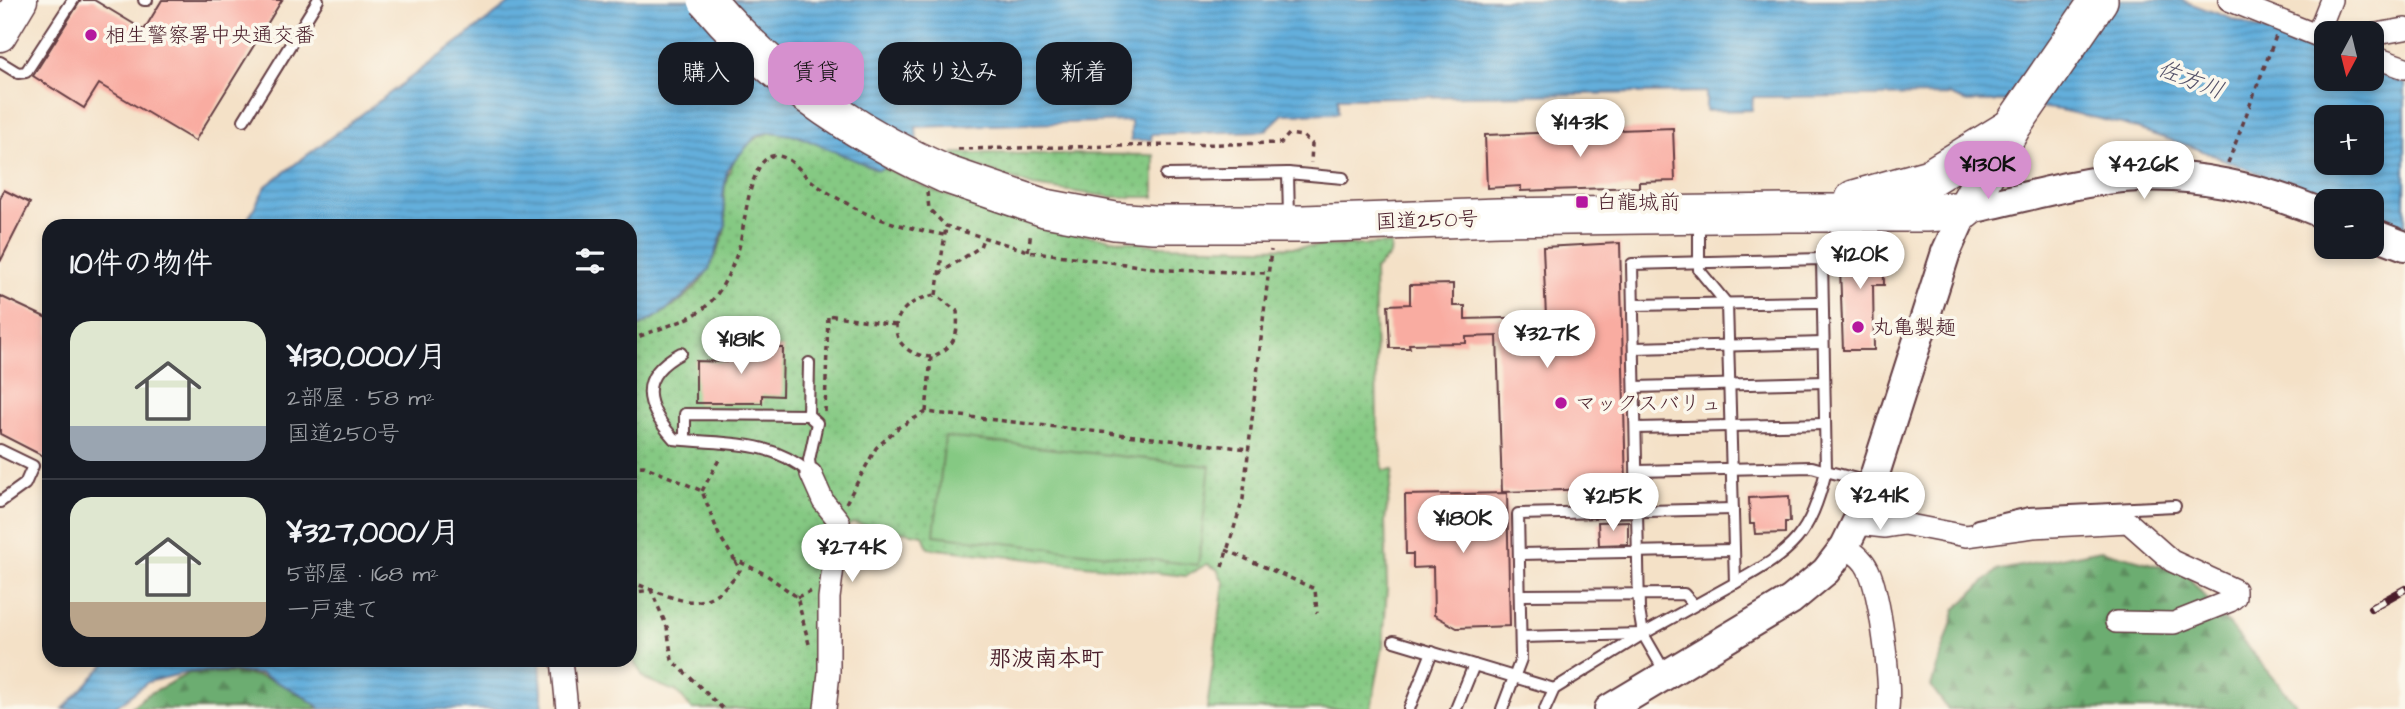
<!DOCTYPE html>
<html lang="ja">
<head>
<meta charset="utf-8">
<style>
  body { margin:0; font-family:"Architects Daughter","Klee One",sans-serif; background:#242831; color:#f1f3f6; height:100vh; display:flex; flex-direction:column; font-size:26px; white-space:nowrap }
  * { box-sizing:border-box; margin:0 }
  p { font-size:23px; color:#9ea1a6 }
  .icon { flex:none; width:38px; height:38px; fill:none; stroke:currentColor; stroke-width:2; stroke-linecap:round; stroke-linejoin:round }
  .map { position:relative; flex:1; overflow:hidden }
  .side { position:absolute; left:42px; top:219px; width:595px; height:448px; display:flex; flex-direction:column; background:#171b24; border-radius:21px; box-shadow:0 4px 10px #0003 }
  .side>* { flex:none }
  .guide { position:absolute; left:658px; top:42px; width:665px; height:63px; display:flex; gap:14px }
  .needle { width:46px; rotate:187deg }
  .controls { position:absolute; left:2314px; top:21px; display:grid; gap:14px }
  .controls a { display:grid; place-items:center; width:70px; height:70px; border-radius:14px; background:#171b24; box-shadow:0 4px 10px #0003; font-size:35px }
  .price { position:absolute; translate:-50% -60px; padding:0 16px; border-radius:24px; background:#fff; color:#222; font-size:23px; line-height:46px; filter:drop-shadow(0 2px 4px #0008) }
  .price::after { content:''; position:absolute; left:50%; top:42px; width:21px; height:16px; margin-left:-10px; background:inherit; clip-path:polygon(0 0,100% 0,50% 100%) }
  .price.selected { background:#d690ce; color:#111 }
  ul { padding:0; list-style:none }
  li { display:flex; align-items:center; gap:21px; height:175px; padding:0 28px }
  li+li { border-top:2px solid #363941 }
  li span { display:grid; place-items:center; flex:none; width:196px; height:140px; border-radius:21px; color:#555 }
  li>.icon { margin-inline-start:auto }
  span .icon { width:84px; height:84px; fill:#fffc; stroke-width:1 }
  li b { font-size:30px }
  h2 { display:flex; justify-content:space-between; align-items:center; height:84px; padding:0 28px; font-size:30px }
  .pill { padding:0 24px; border-radius:21px; background:#171b24; box-shadow:0 4px 10px #0003; font-size:24px; line-height:63px }
  .pill.selected { background:#d690ce; color:#111 }
  .map>svg:first-child { display:block }
  .grass { fill:url(#grass-dots); stroke:#687457; stroke-width:2 }
  .forest { fill:url(#forest-firs); stroke:#5b664e; stroke-width:2 }
  .garden { fill:#85c983; stroke:#687457; stroke-width:2 }
  .water { fill:url(#water-rules); stroke:#576784; stroke-width:2; fill-rule:evenodd }
  .building { fill:#f9aca1 }
  .lines { fill:none; stroke-linecap:round; stroke-linejoin:round }
  .lane-casing { stroke:#643c42; stroke-width:14 }
  .street-casing { stroke:#643c42; stroke-width:24 }
  .secondary-casing { stroke:#643c42; stroke-width:32 }
  .primary-casing { stroke:#643c42; stroke-width:35 }
  .highway-casing { stroke:#643c42; stroke-width:40 }
  .path { stroke:#643c42; stroke-width:3.5; stroke-dasharray:5 5; stroke-linecap:butt }
  .lane { stroke:#fff; stroke-width:10 }
  .street { stroke:#fff; stroke-width:21 }
  .secondary { stroke:#fff; stroke-width:28 }
  .primary { stroke:#fff; stroke-width:32 }
  .highway { stroke:#fff; stroke-width:37 }
  .rail-casing { stroke:#4a1f2b; stroke-width:8 }
  .rail { stroke:#fbf7ec; stroke-width:5; stroke-dasharray:16; stroke-linecap:butt }
  .highway-bridge-casing { stroke:#643c42; stroke-width:40; stroke-linecap:butt }
  .highway-bridge { stroke:#fff; stroke-width:37 }
  .poi-dot { fill:#b5179e; stroke:#fbf7ec; stroke-width:2.5 }
  .labels { text-anchor:middle; stroke-width:7; stroke-linejoin:round; paint-order:stroke }
  .poi-label { font-size:21px; fill:#4a1f2b; stroke:#fbf7ec; text-anchor:start }
  .street-label { font-size:21px; fill:#4a1f2b; stroke:#fbf7ec }
  .water-label { font-size:23px; font-style:italic; fill:#535169; stroke:#fbf7ec }
  .neighbourhood-label { font-size:23px; font-weight:bold; fill:#4a1f2b; stroke:#fbf7ec }
</style>
</head>
<body>
<div class="map">
<svg width="2405" height="709" viewBox="0 0 2405 709">
  <defs>
    <pattern id="grass-dots" width="8" height="8" patternUnits="userSpaceOnUse" patternTransform="scale(1.75)"><rect width="8" height="8" fill="#85c983"/><path d="M2 2h.1M6 6h.1" fill="none" stroke="#74ac71" stroke-width="1.8" stroke-linecap="round"/></pattern>
    <pattern id="forest-firs" width="22" height="20" patternUnits="userSpaceOnUse" patternTransform="scale(1.75)"><rect width="22" height="20" fill="#6cad71"/><path d="M5 1l3.5 6h-7zM16 11l3.5 6h-7z" fill="#5b8c5d"/></pattern>
    <pattern id="water-rules" width="6" height="5" patternUnits="userSpaceOnUse" patternTransform="scale(1.75)"><rect width="6" height="5" fill="#64afdc"/><path d="M0 2.5h6" fill="none" stroke="#548eb3"/></pattern>
  </defs>
  <rect width="100%" height="100%" fill="#fbf7ec"/>
  <filter id="ink" filterUnits="userSpaceOnUse"><feTurbulence type="fractalNoise" baseFrequency=".0143" numOctaves="2"/><feDisplacementMap in="SourceGraphic" scale="14" xChannelSelector="R" yChannelSelector="G"/><feConvolveMatrix kernelMatrix="1 2 1 2 8 2 1 2 1" color-interpolation-filters="sRGB"/></filter>
  <filter id="wash" filterUnits="userSpaceOnUse"><feTurbulence type="fractalNoise" baseFrequency=".00686" numOctaves="4" result="noise"/><feDisplacementMap in="SourceGraphic" scale="28" xChannelSelector="R" yChannelSelector="G"/><feGaussianBlur stdDeviation="1.57" result="paint"/><feColorMatrix in="noise" values="0 0 0 0 0 0 0 0 0 0 0 0 0 0 0 0 0 1.4 0 .05"/><feComposite in="paint" operator="in"/></filter>
  <g filter="url(#wash)">
    <rect width="100%" height="100%" fill="#f4e1c7"/>
    <!-- grass -->
    <g class="grass">
      <path d="M772,132L798,136L879,170L882,167L939,193L1048,230L1162,246L1262,248L1391,244L1390,255L1374,271L1377,417L1383,470H1393L1385,520L1387,587L1383,646L1371,709H1207L1224,583L1217,569L1207,564L1186,576L928,548L923,535L853,523L829,538L818,709H692L677,692L645,679L630,656V331C658,317 695,297 709,268C716,256 725,235 726,222C726,213 723,204 724,195C726,166 743,139 772,132Z"/>
      <path d="M954,153L1154,155V197H1112L1033,186L952,158Z"/>
    </g>
    <!-- forest -->
    <g class="forest">
      <path d="M2101,550L2185,573L2300,709H1948L1931,686L1956,609L1996,571Z"/>
      <path d="M189,673C248,672 272,671 321,709H129L145,696Z"/>
    </g>
    <!-- garden -->
    <path class="garden" d="M945,437L1210,466L1198,565L934,535Z"/>
    <!-- water -->
    <g class="water">
      <path d="M514,0C527,0 533,11 545,0H2181L2326,54V79H2371V71L2405,84V233L2371,219V201H2327L2195,148L2122,124L2060,110L2004,102H1967L1949,95L1753,97L1752,110L1706,111V92L1338,98V113L1283,114L1265,131L1152,134L1151,140H1131V121L916,127L917,143L879,170L798,136L772,132L757,135L727,169L723,197L726,224L709,270L681,299L658,316L630,331V226H244L266,186ZM2326,117H2371V163H2326Z"/>
      <path d="M109,660H540L543,709H321L301,694L261,674L229,671L188,672L148,682L113,709H63Z"/>
    </g>
    <g id="blocks">
      <!-- building -->
      <g class="building">
        <path d="M81,0H94L144,30L162,0H282L195,141L99,84L84,108L33,76Z"/>
        <path d="M1673,128L1675,181L1639,182V187L1521,191V186L1487,188L1485,135Z"/>
        <path d="M4,190L30,203L0,262V199Z"/>
        <path d="M1883,240L1884,285H1873L1874,350H1843L1839,241Z"/>
        <path d="M1620,243L1626,488L1502,492L1497,336L1466,337V343L1409,344L1410,348H1390L1388,305L1410,304V285L1453,284V306H1465V319L1546,317L1543,247Z"/>
        <path d="M0,296L49,319V459L0,434Z"/>
        <path d="M727,343L763,344L762,348H783L782,396L762,395V403H696V361L727,362Z"/>
        <path d="M1507,493L1510,626L1457,628L1434,615L1433,567L1413,568V554H1406L1405,495Z"/>
        <path d="M1789,496L1790,522H1785V533L1755,534L1754,524H1750L1749,498Z"/>
        <path d="M1628,521V544L1599,545L1598,522Z"/>
      </g>
    </g>
  </g>
  <g filter="url(#ink)">
    <use href="#blocks" fill-opacity="0" stroke="#643c42" stroke-width="2"/>
    <g class="lines">
      <!-- lane casing -->
      <g class="lane-casing">
        <g id="lane">
          <path d="M144,0H147"/>
          <path d="M0,62L18,73L26,72L73,0"/>
          <path d="M244,120L318,0"/>
          <path d="M1288,173L1289,218"/>
          <path d="M1166,175L1288,173L1343,178"/>
          <path d="M1633,305L1822,302"/>
          <path d="M1635,348L1823,343"/>
          <path d="M681,353C636,377 645,406 674,439C726,445 769,438 811,474"/>
          <path d="M1635,387L1824,382"/>
          <path d="M808,415L809,363"/>
          <path d="M1636,428L1825,424"/>
          <path d="M685,440V414L808,415L817,423L809,460L811,474"/>
          <path d="M0,450L33,466L25,484L0,502"/>
          <path d="M1638,471L1812,467L1826,471C1810,536 1793,551 1735,583"/>
          <path d="M1977,525L2029,513L2175,506"/>
          <path d="M1519,554L1734,550"/>
          <path d="M1520,595L1684,594L1694,605"/>
          <path d="M1643,634L1639,610L1632,264L1822,259L1826,471L1872,483"/>
          <path d="M1521,637L1643,634L1554,689L1545,709"/>
          <path d="M1394,641L1554,689"/>
          <path d="M1665,672L1643,634L1735,583L1727,304L1699,270V220"/>
          <path d="M1409,709L1432,652"/>
          <path d="M1456,709L1474,665"/>
          <path d="M1502,709L1521,659L1518,514L1733,509"/>
        </g>
      </g>
      <!-- street casing -->
      <g class="street-casing">
        <g id="street">
          <path d="M2229,0L2326,39"/>
          <path d="M2317,35L2331,0"/>
          <path d="M2371,35L2405,29"/>
          <path d="M2371,56L2405,68"/>
          <path d="M811,474L823,501L839,521L829,598V673L825,709"/>
          <path d="M1857,524L1885,527L1904,524L1966,536L2033,527L2128,522L2172,561L2235,590V597L2230,601L2174,623L2116,622"/>
          <path d="M1845,546C1854,553 1863,558 1868,569C1880,593 1891,681 1888,709"/>
          <path d="M562,660L567,709"/>
        </g>
      </g>
      <!-- secondary casing -->
      <g class="secondary-casing">
        <g id="secondary">
          <path d="M2371,233L2405,246"/>
          <path d="M1609,709L1791,600L1826,571L1845,546L1865,505L1946,252L1965,210C2017,200 2070,183 2122,178C2194,171 2260,187 2326,215"/>
        </g>
      </g>
      <!-- primary casing -->
      <g class="primary-casing">
        <path id="primary" d="M0,35L21,0"/>
      </g>
      <!-- highway casing -->
      <g class="highway-casing">
        <g id="highway">
          <path d="M945,174L1045,208L1115,221L1153,224H1304L1498,217L1790,213H1927L1965,210L2013,125L2099,0"/>
          <path d="M1854,199L1929,178L2007,130"/>
        </g>
      </g>
      <!-- path -->
      <g class="path">
        <path d="M958,149L1281,143L1289,134L1303,136L1312,144L1311,163"/>
        <path d="M2228,163L2276,36"/>
        <path d="M927,192L929,209L946,226L1028,251L1169,270L1268,273"/>
        <path d="M1028,251L1031,232"/>
        <path d="M939,274L980,247L983,239"/>
        <path d="M630,340C692,315 712,322 738,251C745,232 748,149 779,156C793,159 798,169 808,178C819,188 835,197 848,204C876,221 913,229 944,235"/>
        <path d="M931,357C885,354 882,303 936,295"/>
        <path d="M825,412L828,315L896,325"/>
        <path d="M926,412L931,357C954,348 959,336 957,311L936,295L946,227"/>
        <path d="M630,467L644,466L702,491L719,535L734,559L765,574L797,597L809,644"/>
        <path d="M702,491L721,456"/>
        <path d="M846,503L876,448L899,427L926,412L1248,449"/>
        <path d="M1226,550L1315,589L1317,613"/>
        <path d="M1222,567L1243,499L1271,250"/>
        <path d="M630,582C678,597 701,622 740,570L734,559"/>
        <path d="M630,593L651,590L667,627L672,660L723,709"/>
        <path d="M797,597L812,591"/>
      </g>
      <!-- lane -->
      <use href="#lane" class="lane"/>
      <!-- street -->
      <use href="#street" class="street"/>
      <!-- secondary -->
      <use href="#secondary" class="secondary"/>
      <!-- primary -->
      <use href="#primary" class="primary"/>
      <!-- highway -->
      <use href="#highway" class="highway"/>
      <!-- rail casing -->
      <g class="rail-casing">
        <path id="rail" d="M2371,608L2405,589"/>
      </g>
      <!-- rail -->
      <use href="#rail" class="rail"/>
      <!-- highway-bridge casing -->
      <g class="highway-bridge-casing">
        <path id="highway-bridge" d="M707,0C772,78 853,133 945,174"/>
      </g>
      <!-- highway-bridge -->
      <use href="#highway-bridge" class="highway-bridge"/>
    </g>
  </g>
  <!-- markers -->
  <g class="poi-dot">
    <circle cx="91" cy="35" r="7"/>
    <rect x="1575" y="195" width="14" height="14" rx="3.5"/>
    <circle cx="1858" cy="327" r="7"/>
    <circle cx="1561" cy="403" r="7"/>
  </g>
  <g class="labels">
    <!-- poi labels -->
    <g class="poi-label">
      <text x="105" y="42">相生警察署中央通交番</text>
      <text x="1596" y="209">白龍城前</text>
      <text x="1872" y="334">丸亀製麺</text>
      <text x="1575" y="410">マックスバリュ</text>
    </g>
    <!-- street labels -->
    <g class="street-label">
      <text transform="translate(1427 220) rotate(-2)" y="7">国道250号</text>
    </g>
    <!-- water labels -->
    <g class="water-label">
      <text transform="translate(2191 79) rotate(21)" y="8">佐方川</text>
    </g>
    <!-- neighbourhood labels -->
    <g class="neighbourhood-label">
      <text x="1046" y="666">那波南本町</text>
    </g>
  </g>
</svg>
<div class="controls">
<a><svg class="needle" viewBox="-14 -14 28 28"><path d="M0-13l5 13h-10z" fill="#e53935"/><path d="M0 13l5-13h-10z" fill="#9ea1a6"/></svg></a>
<a>+</a>
<a>−</a>
</div>
<b class="price" style="left:1580px;top:159px">¥143K</b>
<b class="price selected" style="left:1988px;top:201px">¥130K</b>
<b class="price" style="left:2144px;top:201px">¥426K</b>
<b class="price" style="left:1860px;top:291px">¥120K</b>
<b class="price" style="left:1547px;top:370px">¥327K</b>
<b class="price" style="left:741px;top:376px">¥181K</b>
<b class="price" style="left:1880px;top:532px">¥241K</b>
<b class="price" style="left:1613px;top:533px">¥215K</b>
<b class="price" style="left:1463px;top:555px">¥180K</b>
<b class="price" style="left:852px;top:584px">¥274K</b>
<div class="guide">
<a class="pill">購入</a>
<a class="pill selected">賃貸</a>
<a class="pill">絞り込み</a>
<a class="pill">新着</a>
</div>
<section class="side">
<h2>10件の物件<svg class="icon" aria-label="filters" viewBox="0 0 24 24"><path d="M4 7h16M4 17h16"/><circle cx="9" cy="7" r="2"/><circle cx="15" cy="17" r="2"/></svg></h2>
<ul>
<li><span style="background:linear-gradient(#dfe7d0 75%,#9aa5b1 0)"><svg class="icon" aria-label="home" viewBox="0 0 24 24"><path d="M3 11l9-7 9 7M6 9v11h12V9"/></svg></span><div><b>¥130,000/月</b><p>2部屋 · 58 m²</p><p>国道250号</p></div></li>
<li><span style="background:linear-gradient(#dfe7d0 75%,#b9a48a 0)"><svg class="icon" aria-label="home" viewBox="0 0 24 24"><path d="M3 11l9-7 9 7M6 9v11h12V9"/></svg></span><div><b>¥327,000/月</b><p>5部屋 · 168 m²</p><p>一戸建て</p></div></li>
</ul>
</section>
</div>
</body>
</html>
